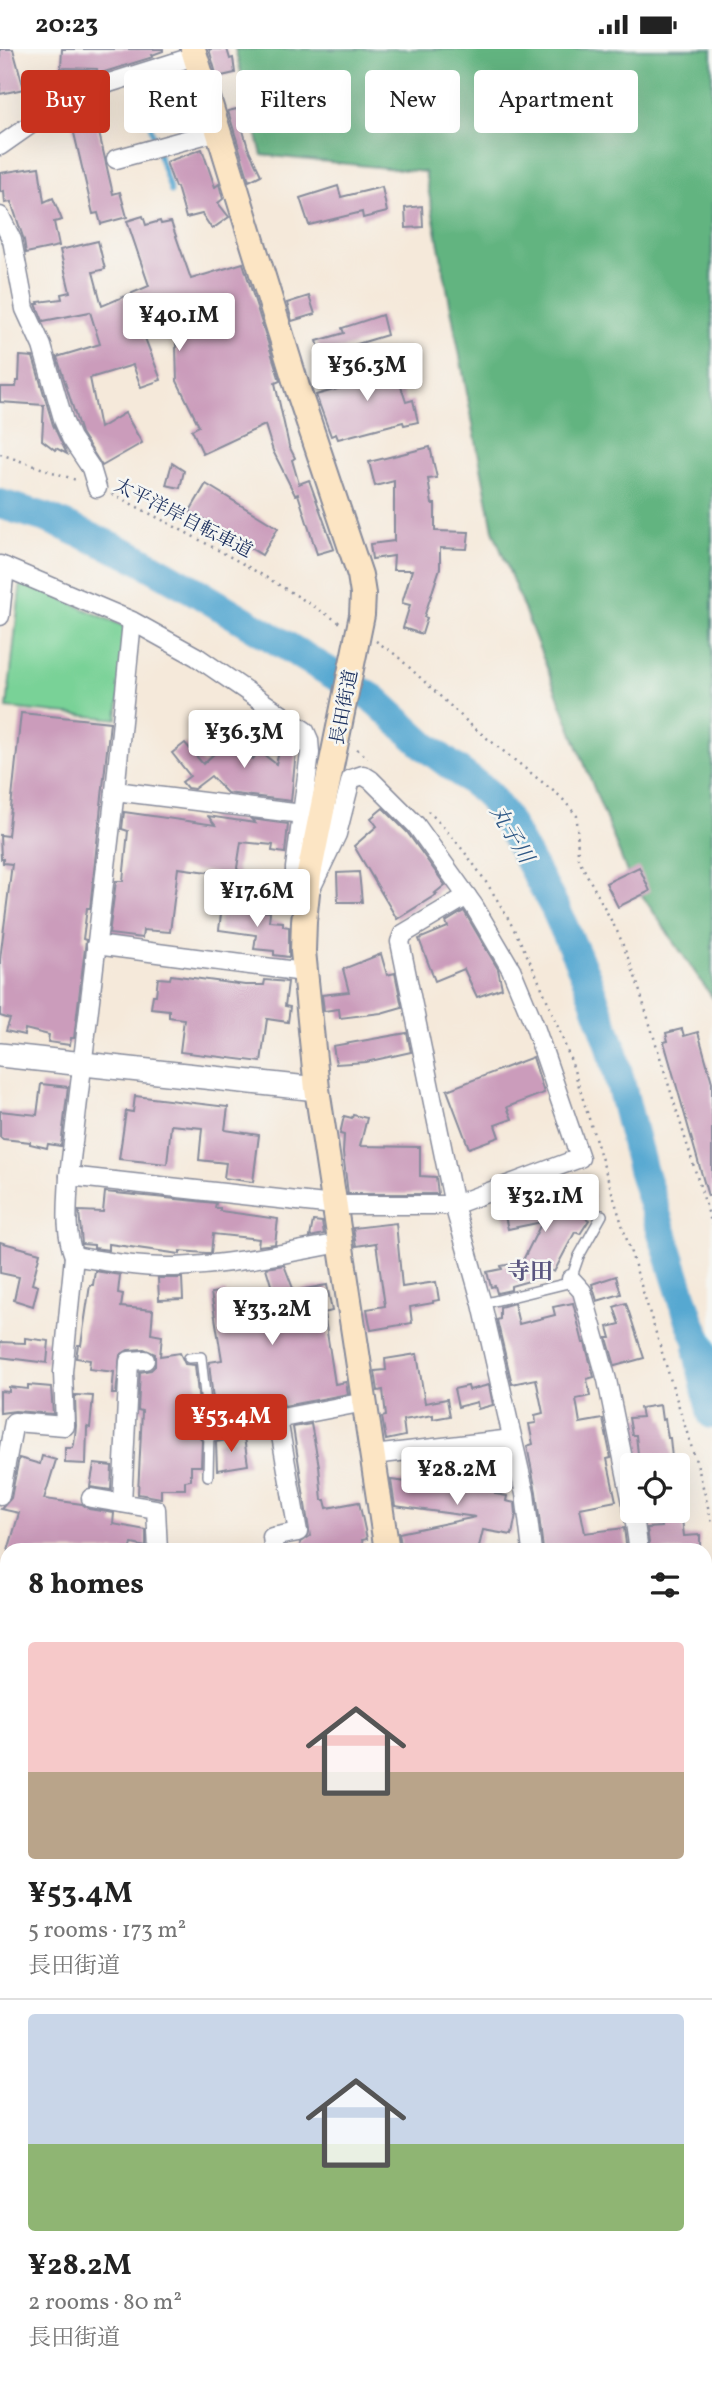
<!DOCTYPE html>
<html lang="en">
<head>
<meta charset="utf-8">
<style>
  body { margin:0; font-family:Vollkorn,"Noto Serif JP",serif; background:#f2f2f2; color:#222; height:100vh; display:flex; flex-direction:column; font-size:26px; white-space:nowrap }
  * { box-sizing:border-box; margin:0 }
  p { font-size:23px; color:#767676 }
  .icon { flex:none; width:38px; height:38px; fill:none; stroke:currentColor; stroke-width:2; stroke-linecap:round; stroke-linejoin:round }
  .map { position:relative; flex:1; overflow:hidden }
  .drawer { position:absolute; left:0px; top:1494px; width:712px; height:842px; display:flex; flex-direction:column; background:#fff; border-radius:21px 21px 0 0; box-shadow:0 7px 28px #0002 }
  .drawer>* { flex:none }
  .hud { position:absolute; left:21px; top:21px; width:670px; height:63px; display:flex; gap:14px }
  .tools { position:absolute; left:620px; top:1404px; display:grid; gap:14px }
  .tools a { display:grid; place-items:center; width:70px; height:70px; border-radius:7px; background:#fff; box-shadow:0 7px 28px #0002; font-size:35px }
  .price { position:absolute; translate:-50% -60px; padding:0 16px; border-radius:7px; background:#fff; color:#222; font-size:23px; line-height:46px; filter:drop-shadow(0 2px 4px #0008) }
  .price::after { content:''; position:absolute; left:50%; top:42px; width:21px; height:16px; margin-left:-10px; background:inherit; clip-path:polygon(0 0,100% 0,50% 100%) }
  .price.on { background:#c8321e; color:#fff }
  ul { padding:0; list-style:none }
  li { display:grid; align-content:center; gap:14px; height:371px; padding:0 28px }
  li+li { border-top:2px solid #e0e0e0 }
  li span { display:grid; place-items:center; height:217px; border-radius:7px; color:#555 }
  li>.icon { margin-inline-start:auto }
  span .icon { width:126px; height:126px; fill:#fffc; stroke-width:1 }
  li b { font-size:30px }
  h2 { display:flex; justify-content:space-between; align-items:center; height:84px; padding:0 28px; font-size:30px }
  .chip { padding:0 24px; border-radius:7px; background:#fff; box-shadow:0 7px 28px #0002; font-size:24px; line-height:63px }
  .chip.on { background:#c8321e; color:#fff }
  .status { display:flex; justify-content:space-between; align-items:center; height:49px; padding:0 35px; background:#fff; direction:ltr }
  .status svg { height:19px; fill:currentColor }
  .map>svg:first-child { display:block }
  .green { fill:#79d297; stroke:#4a807a; stroke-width:2 }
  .forest { fill:#62b480; stroke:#3e726f; stroke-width:2 }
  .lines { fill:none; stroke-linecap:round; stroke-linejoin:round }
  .stream { stroke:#56a8d1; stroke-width:5 }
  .river { stroke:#56a8d1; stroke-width:30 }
  .building { fill:#cb9cbb }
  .service-casing { stroke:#888c9c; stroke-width:12 }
  .minor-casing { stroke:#888c9c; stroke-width:21 }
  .tertiary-casing { stroke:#888c9c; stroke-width:26 }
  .secondary-casing { stroke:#888c9c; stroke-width:28 }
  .path { stroke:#888c9c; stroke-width:2.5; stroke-dasharray:2 5; stroke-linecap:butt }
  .service { stroke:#fff; stroke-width:9 }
  .minor { stroke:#fff; stroke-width:18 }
  .tertiary { stroke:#fff; stroke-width:23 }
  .secondary { stroke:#fce5c4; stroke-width:24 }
  .labels { text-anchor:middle; stroke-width:5; stroke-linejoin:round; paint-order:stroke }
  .street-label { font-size:19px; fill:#1b2f5e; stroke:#f6f6f2 }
  .water-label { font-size:21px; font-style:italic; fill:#305986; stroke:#f6f6f2 }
  .quarter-label { font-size:23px; font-weight:bold; fill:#59557f; stroke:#f6f6f2 }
</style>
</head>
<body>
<div class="status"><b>20:23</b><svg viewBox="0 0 49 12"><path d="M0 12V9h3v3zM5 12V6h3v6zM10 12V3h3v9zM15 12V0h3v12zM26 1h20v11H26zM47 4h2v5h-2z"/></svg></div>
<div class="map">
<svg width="712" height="2335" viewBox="0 0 712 2335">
  <rect width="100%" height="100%" fill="#f6f6f2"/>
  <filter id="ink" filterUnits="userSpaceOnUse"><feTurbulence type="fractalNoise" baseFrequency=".0143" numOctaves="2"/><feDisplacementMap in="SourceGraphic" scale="14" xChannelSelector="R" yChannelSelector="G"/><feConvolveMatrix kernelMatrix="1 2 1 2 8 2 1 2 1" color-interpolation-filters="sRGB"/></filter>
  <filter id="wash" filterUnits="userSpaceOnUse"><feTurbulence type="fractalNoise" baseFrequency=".00686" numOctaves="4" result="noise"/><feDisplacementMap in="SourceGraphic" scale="28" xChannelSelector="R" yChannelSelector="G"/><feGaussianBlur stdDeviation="1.57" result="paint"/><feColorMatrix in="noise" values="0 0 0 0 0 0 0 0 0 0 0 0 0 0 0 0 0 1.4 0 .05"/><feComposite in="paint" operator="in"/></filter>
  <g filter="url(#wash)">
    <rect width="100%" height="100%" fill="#f5e9da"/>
    <!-- green -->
    <path class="green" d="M21,532L128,579L117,670L7,659Z"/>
    <!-- forest -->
    <path class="forest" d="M235,0H712V948L628,826L493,481L425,123L262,106Z"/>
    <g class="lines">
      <!-- stream -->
      <g class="stream">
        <path d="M137,32L155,92"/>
        <path d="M158,103L171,143"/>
        <path d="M268,2329L272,2335"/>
      </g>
      <!-- river -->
      <g class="river">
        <path d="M0,455L47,469L133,507L195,542L374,650L425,697L486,743L503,765L555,859L586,928L611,997L642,1120L690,1272L712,1323"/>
        <path d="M698,1303L712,1365"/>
        <path d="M705,1808L712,1800"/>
        <path d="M705,2137L712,2166"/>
      </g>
    </g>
    <g id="blocks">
      <!-- building -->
      <g class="building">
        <path d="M0,0H13L24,40L0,45Z"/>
        <path d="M62,0H163V2L152,6L153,8L98,25L97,20L61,19Z"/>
        <path d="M209,0H227L230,10L233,9L235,24L217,28Z"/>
        <path d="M160,30L162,37L187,30L196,59L186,62L181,45L147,56L141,36Z"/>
        <path d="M237,60L248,99L261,126L249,132L228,62Z"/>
        <path d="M94,62L113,145L120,143L127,168L101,175L98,164L93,165L70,67Z"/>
        <path d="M202,100L215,138L219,135L223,150L218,154L229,168L212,180L202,165L186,169L177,138H175L166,113Z"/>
        <path d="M39,118L44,153L53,149L62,171L54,173L59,197L26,204L24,191L11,153L5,154L4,142L0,143V124Z"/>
        <path d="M338,137L341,148L382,138L387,163L363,169L362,163L309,176L300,149Z"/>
        <path d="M422,157L423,178L406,179L405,159Z"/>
        <path d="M143,167L146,176L160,172L161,175L171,173L191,230L243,214L280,332L275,334L289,397L295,409L292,411L299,435L309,431L334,500L317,505L298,445L295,446L273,402L265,376L203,405L192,381L199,377L177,332L175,262L140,276L161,331L141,338L133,316L90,329L100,379L125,364L142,394L102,417L81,384L57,308L100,295L90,263L43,272L36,255H39L38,253L62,250L61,245L70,243L60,201L98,192L105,220L93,223L102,257L149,237L127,172Z"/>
        <path d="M309,247L315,265L292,272L287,254Z"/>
        <path d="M382,266L387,286L321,306L317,292L344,284L342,279Z"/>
        <path d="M20,307L33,308L53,376L67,405L56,399L55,401L42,391L44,356L0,353V338H16L17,332H19Z"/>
        <path d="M393,313L406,353L413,351L418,373L404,376L403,373L338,390L336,385L331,387L316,346L348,337L345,329Z"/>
        <path d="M430,398L437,429L428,430L432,455H435V482L469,483L467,500L440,499V519L424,568L427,569L422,585L403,579L410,556L402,554L412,521H393L394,507L372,510L370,495L394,492V432L375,437L369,413Z"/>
        <path d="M172,414L184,422L180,439L166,436Z"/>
        <path d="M206,435L278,479L262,506L190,462Z"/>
        <path d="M21,664L110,673L90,859H87L83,890L86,891L74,989H71L70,996L48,993L49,986L25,980L24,986L6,982L10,970L0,967V910L12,815L3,814V810H1L0,786L8,787Z"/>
        <path d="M284,683L297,692L291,752L227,744L211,727L194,740L187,739L182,733L190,727L172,704L185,694L203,715L232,688L253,710L259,702L276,715Z"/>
        <path d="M383,759L407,783L445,836L435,844L437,845L397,870L354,797L377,777L371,769Z"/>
        <path d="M124,763L215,776L208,767L255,774L251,770L288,775L285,804L272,802L273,796L241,793L237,819L243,833L224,841L215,824L178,819L170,883L143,881L142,889L109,885L116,832H123L128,782L122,780Z"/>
        <path d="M639,818L650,842L618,858L606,834Z"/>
        <path d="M359,823L362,853H338L337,824Z"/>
        <path d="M222,857L270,863L269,872L283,873V877L289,878V908L274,906V902L254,900L256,886L219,881Z"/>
        <path d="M464,862L498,920L502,939L477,948L464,920L435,932L419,890L448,878L446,873Z"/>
        <path d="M381,905L387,926L395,924L402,958L381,964L340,969L339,960L324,962L322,946L349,943L343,920Z"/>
        <path d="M171,926L245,936H264L265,931L288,933L285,957L290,958L288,973L267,970L261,1013L180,1003L184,970L169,968V961L151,959L153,946H156L158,929L170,930Z"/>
        <path d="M682,980L684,987L698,983L712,1033V1146L708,1147L664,993L668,992L666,984Z"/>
        <path d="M407,984L411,1003L366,1013L336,1015L333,997Z"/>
        <path d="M533,1008L544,1044L507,1058L512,1070L495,1076L499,1088L469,1099L447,1041Z"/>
        <path d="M41,1035L68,1038L61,1097L48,1095L47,1099L30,1095V1093L3,1090L0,1088V1062L37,1066Z"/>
        <path d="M135,1047L228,1058L225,1081L259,1086L253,1133L224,1129L226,1114L199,1111L202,1079L171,1076L167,1115L119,1110L126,1062L133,1063Z"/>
        <path d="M353,1066L367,1069L360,1097L420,1098V1127L436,1128L438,1145H348L343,1104L344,1086L340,1085L344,1067L352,1069Z"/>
        <path d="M547,1134L555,1159L570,1137L572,1139L576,1134L595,1147L584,1168L589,1171L580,1185L575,1183L554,1223L532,1212L536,1230L511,1237V1241L497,1244L495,1237L491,1238L487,1223L502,1220L501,1217L522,1213L542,1173L508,1180L504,1163L541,1157L535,1138Z"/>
        <path d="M105,1143L216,1154L215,1159H220V1162L278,1170L275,1195L258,1197L259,1190L213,1185L211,1204H206L180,1202V1205L109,1195V1201L94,1199V1196L82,1195L79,1162L103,1163Z"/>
        <path d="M313,1172L322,1173L324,1185L310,1188Z"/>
        <path d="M396,1174L402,1238L436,1233L439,1251L433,1252V1254L410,1258L412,1274L371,1281L367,1260L385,1257L376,1194L356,1197L353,1179Z"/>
        <path d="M0,1193L40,1204L32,1235L38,1237L33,1257L14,1251L19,1228L0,1224Z"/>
        <path d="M284,1216L294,1242L327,1236L332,1262L324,1264L335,1335L346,1333L348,1345L284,1357L282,1348L238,1357L240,1365L215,1370L209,1313L222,1311L211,1244L226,1242V1247L272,1239L266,1219Z"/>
        <path d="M95,1222L120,1226L118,1244L123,1245L121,1258L153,1261L151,1285L162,1287L160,1307L180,1304L185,1315L195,1316L201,1375L198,1384L202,1392L201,1417H191V1431L185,1432V1440H161V1449L138,1445L142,1362L138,1361L140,1323L151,1321L155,1317V1305L144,1300L128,1301L120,1306L116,1345H112L114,1323L89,1320L90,1311L76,1309L78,1296H81L90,1236H93Z"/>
        <path d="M616,1227L621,1245L597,1252L592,1235Z"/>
        <path d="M158,1229H182L183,1250L159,1251Z"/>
        <path d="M514,1254L519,1275L555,1266L553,1258L573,1254L583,1294H585L594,1328L587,1330L590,1347L576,1350L580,1374L603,1370L611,1409L607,1410L616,1452L580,1459L585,1484L624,1479L627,1502H585V1500L559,1496L558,1502L543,1500L536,1443L527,1397L533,1395L529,1375L536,1374L535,1366L543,1364L536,1330L512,1335L497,1271L500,1270V1258Z"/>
        <path d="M626,1254L644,1309L615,1317L607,1289H611L608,1278L620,1275L614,1258Z"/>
        <path d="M25,1289L49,1292L47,1314L0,1308V1293L25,1294Z"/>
        <path d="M417,1305L425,1354L447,1350L450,1367L433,1370V1366L403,1371L405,1387L386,1391L382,1368L386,1367L383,1341L378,1342L375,1322L386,1321L385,1310Z"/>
        <path d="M28,1336L51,1338L53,1365L15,1362L0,1364V1342L9,1343V1338L28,1340Z"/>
        <path d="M489,1336L493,1356L478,1360L477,1353L458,1358L454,1340L468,1337L469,1341Z"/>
        <path d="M75,1346L93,1347L90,1379L87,1378L86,1415L65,1414V1399H72L74,1396L76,1377Z"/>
        <path d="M660,1356L662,1371L665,1370L668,1389H670L672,1409L641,1412L640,1405H638L636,1386H632L629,1369L642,1368L640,1359Z"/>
        <path d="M311,1375L319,1417L322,1451H325L327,1459L359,1453L367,1490L362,1491L364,1502H301L300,1494L310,1487L309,1481L293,1378Z"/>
        <path d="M244,1388L248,1416L217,1421L216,1393Z"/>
        <path d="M42,1407L56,1411L44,1450L82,1455L89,1460L114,1464L113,1475L146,1481V1498L132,1495L130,1502H8L19,1464L1,1460L11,1449L19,1409L40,1415Z"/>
        <path d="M439,1410L497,1415L495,1445L507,1447L506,1452L515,1454L516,1465L512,1486L483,1481L478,1502L416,1499L402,1502L399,1484L476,1468L395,1457L391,1431L437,1437Z"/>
        <path d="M94,1415L112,1417L111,1441L90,1438Z"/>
        <path d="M660,1461H681L684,1487L700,1486V1502H650L647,1479L662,1478Z"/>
      </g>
    </g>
  </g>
  <g filter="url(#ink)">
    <use href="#blocks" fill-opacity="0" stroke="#888c9c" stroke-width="2"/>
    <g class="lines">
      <!-- service casing -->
      <g class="service-casing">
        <g id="service">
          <path d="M482,1255L564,1235L571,1230L579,1207L602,1166"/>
          <path d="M189,1309L201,1308L209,1383L208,1427"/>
          <path d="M0,1656L7,1633"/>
          <path d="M705,2035L712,2032"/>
          <path d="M305,2335L309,2329"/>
        </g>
      </g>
      <!-- minor casing -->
      <g class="minor-casing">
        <g id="minor">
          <path d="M0,97L74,45L195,7"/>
          <path d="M116,110L218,82"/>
          <path d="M0,167L12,191L25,260L42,297L64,373L71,389L91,419L97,439"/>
          <path d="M0,516L132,572L197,608L305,682L309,691L310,704L295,819V841L305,852L337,785L351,730L363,726L371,731L416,776L474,857L511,920L534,975L580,1109L454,1156H334L69,1127L115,742L132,572"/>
          <path d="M0,567L5,518"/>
          <path d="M115,742L302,765"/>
          <path d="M467,847L403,885L400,893L454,1156L482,1255L525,1445L532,1502"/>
          <path d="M96,896L304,923"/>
          <path d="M69,1127C68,1153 64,1182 74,1207"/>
          <path d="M571,1230L582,1242L607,1331L632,1454"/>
          <path d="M209,1383L365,1353"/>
          <path d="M373,1406L512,1390"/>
          <path d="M0,1446L14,1373L65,1377L63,1323L74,1207C108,1213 141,1219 175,1218C231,1216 286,1204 340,1194"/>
          <path d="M91,1449L156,1460L158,1502"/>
          <path d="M122,1454L129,1312L145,1311"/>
          <path d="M633,1461L639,1502"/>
          <path d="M274,1502L272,1488L298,1483L278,1370"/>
          <path d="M0,1581L7,1583"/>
          <path d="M705,1654L712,1653"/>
          <path d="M0,1814H7"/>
          <path d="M705,2296L712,2295"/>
          <path d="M0,2325L7,2316"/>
          <path d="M602,2329L603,2335"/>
          <path d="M689,2329L690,2335"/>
          <path d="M406,2335L410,2329"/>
          <path d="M460,2335L464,2329"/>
        </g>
      </g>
      <!-- tertiary casing -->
      <g class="tertiary-casing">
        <g id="tertiary">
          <path d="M0,1006L317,1040"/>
          <path d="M0,2288L7,2291"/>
        </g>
      </g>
      <!-- secondary casing -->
      <g class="secondary-casing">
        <g id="secondary">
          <path d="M193,0L297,338L360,526L363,545L362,566L309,825L304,872L303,902L317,1040L387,1502"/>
          <path d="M89,2335L93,2329"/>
        </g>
      </g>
      <!-- path -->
      <g class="path">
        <path d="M0,405L76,431"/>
        <path d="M112,445C192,486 265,525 340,574"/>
        <path d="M376,592L396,606L473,678L561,748L577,767L578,809L619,886L635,927L712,1176"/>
        <path d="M357,700L368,709"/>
        <path d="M428,762C499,832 538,923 572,1015L699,1422L712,1474"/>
        <path d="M705,1776L712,1764"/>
        <path d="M39,2329L43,2335"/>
        <path d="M127,2329L130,2335"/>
        <path d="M249,2335L253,2329"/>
      </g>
      <!-- service -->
      <use href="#service" class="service"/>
      <!-- minor -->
      <use href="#minor" class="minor"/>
      <!-- tertiary -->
      <use href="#tertiary" class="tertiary"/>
      <!-- secondary -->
      <use href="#secondary" class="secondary"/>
    </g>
  </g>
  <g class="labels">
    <!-- street labels -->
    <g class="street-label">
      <text transform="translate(184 468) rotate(27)" y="7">太平洋岸自転車道</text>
      <text transform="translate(343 658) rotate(-79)" y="7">長田街道</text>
    </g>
    <!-- water labels -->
    <g class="water-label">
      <text transform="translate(512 785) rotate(59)" y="7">丸子川</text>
    </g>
    <!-- quarter labels -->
    <g class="quarter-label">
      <text x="530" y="1230">寺田</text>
    </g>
  </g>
</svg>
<div class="tools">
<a><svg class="icon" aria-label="locate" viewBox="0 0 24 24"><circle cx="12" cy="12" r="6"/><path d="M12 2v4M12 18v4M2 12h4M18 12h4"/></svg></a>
</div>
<b class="price" style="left:179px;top:304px">¥40.1M</b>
<b class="price" style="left:367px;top:354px">¥36.3M</b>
<b class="price" style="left:244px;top:721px">¥36.3M</b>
<b class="price" style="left:257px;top:880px">¥17.6M</b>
<b class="price" style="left:545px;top:1185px">¥32.1M</b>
<b class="price" style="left:272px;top:1298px">¥33.2M</b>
<b class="price on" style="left:231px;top:1405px">¥53.4M</b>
<b class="price" style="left:457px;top:1458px">¥28.2M</b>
<div class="hud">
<a class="chip on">Buy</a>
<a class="chip">Rent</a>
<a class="chip">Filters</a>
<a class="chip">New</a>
<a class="chip">Apartment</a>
</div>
<section class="drawer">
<h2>8 homes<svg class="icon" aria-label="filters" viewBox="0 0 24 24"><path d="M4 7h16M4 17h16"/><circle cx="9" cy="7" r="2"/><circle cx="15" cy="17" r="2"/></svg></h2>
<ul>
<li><span style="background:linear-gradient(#f6c9c9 60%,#b9a48a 0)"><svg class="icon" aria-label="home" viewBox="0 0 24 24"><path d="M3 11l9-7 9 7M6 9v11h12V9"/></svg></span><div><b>¥53.4M</b><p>5 rooms · 173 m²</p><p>長田街道</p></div></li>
<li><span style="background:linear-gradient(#c9d6e8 60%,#8fb573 0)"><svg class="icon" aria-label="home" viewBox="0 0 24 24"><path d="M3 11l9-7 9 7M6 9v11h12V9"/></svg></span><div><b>¥28.2M</b><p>2 rooms · 80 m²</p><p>長田街道</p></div></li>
</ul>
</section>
</div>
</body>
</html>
